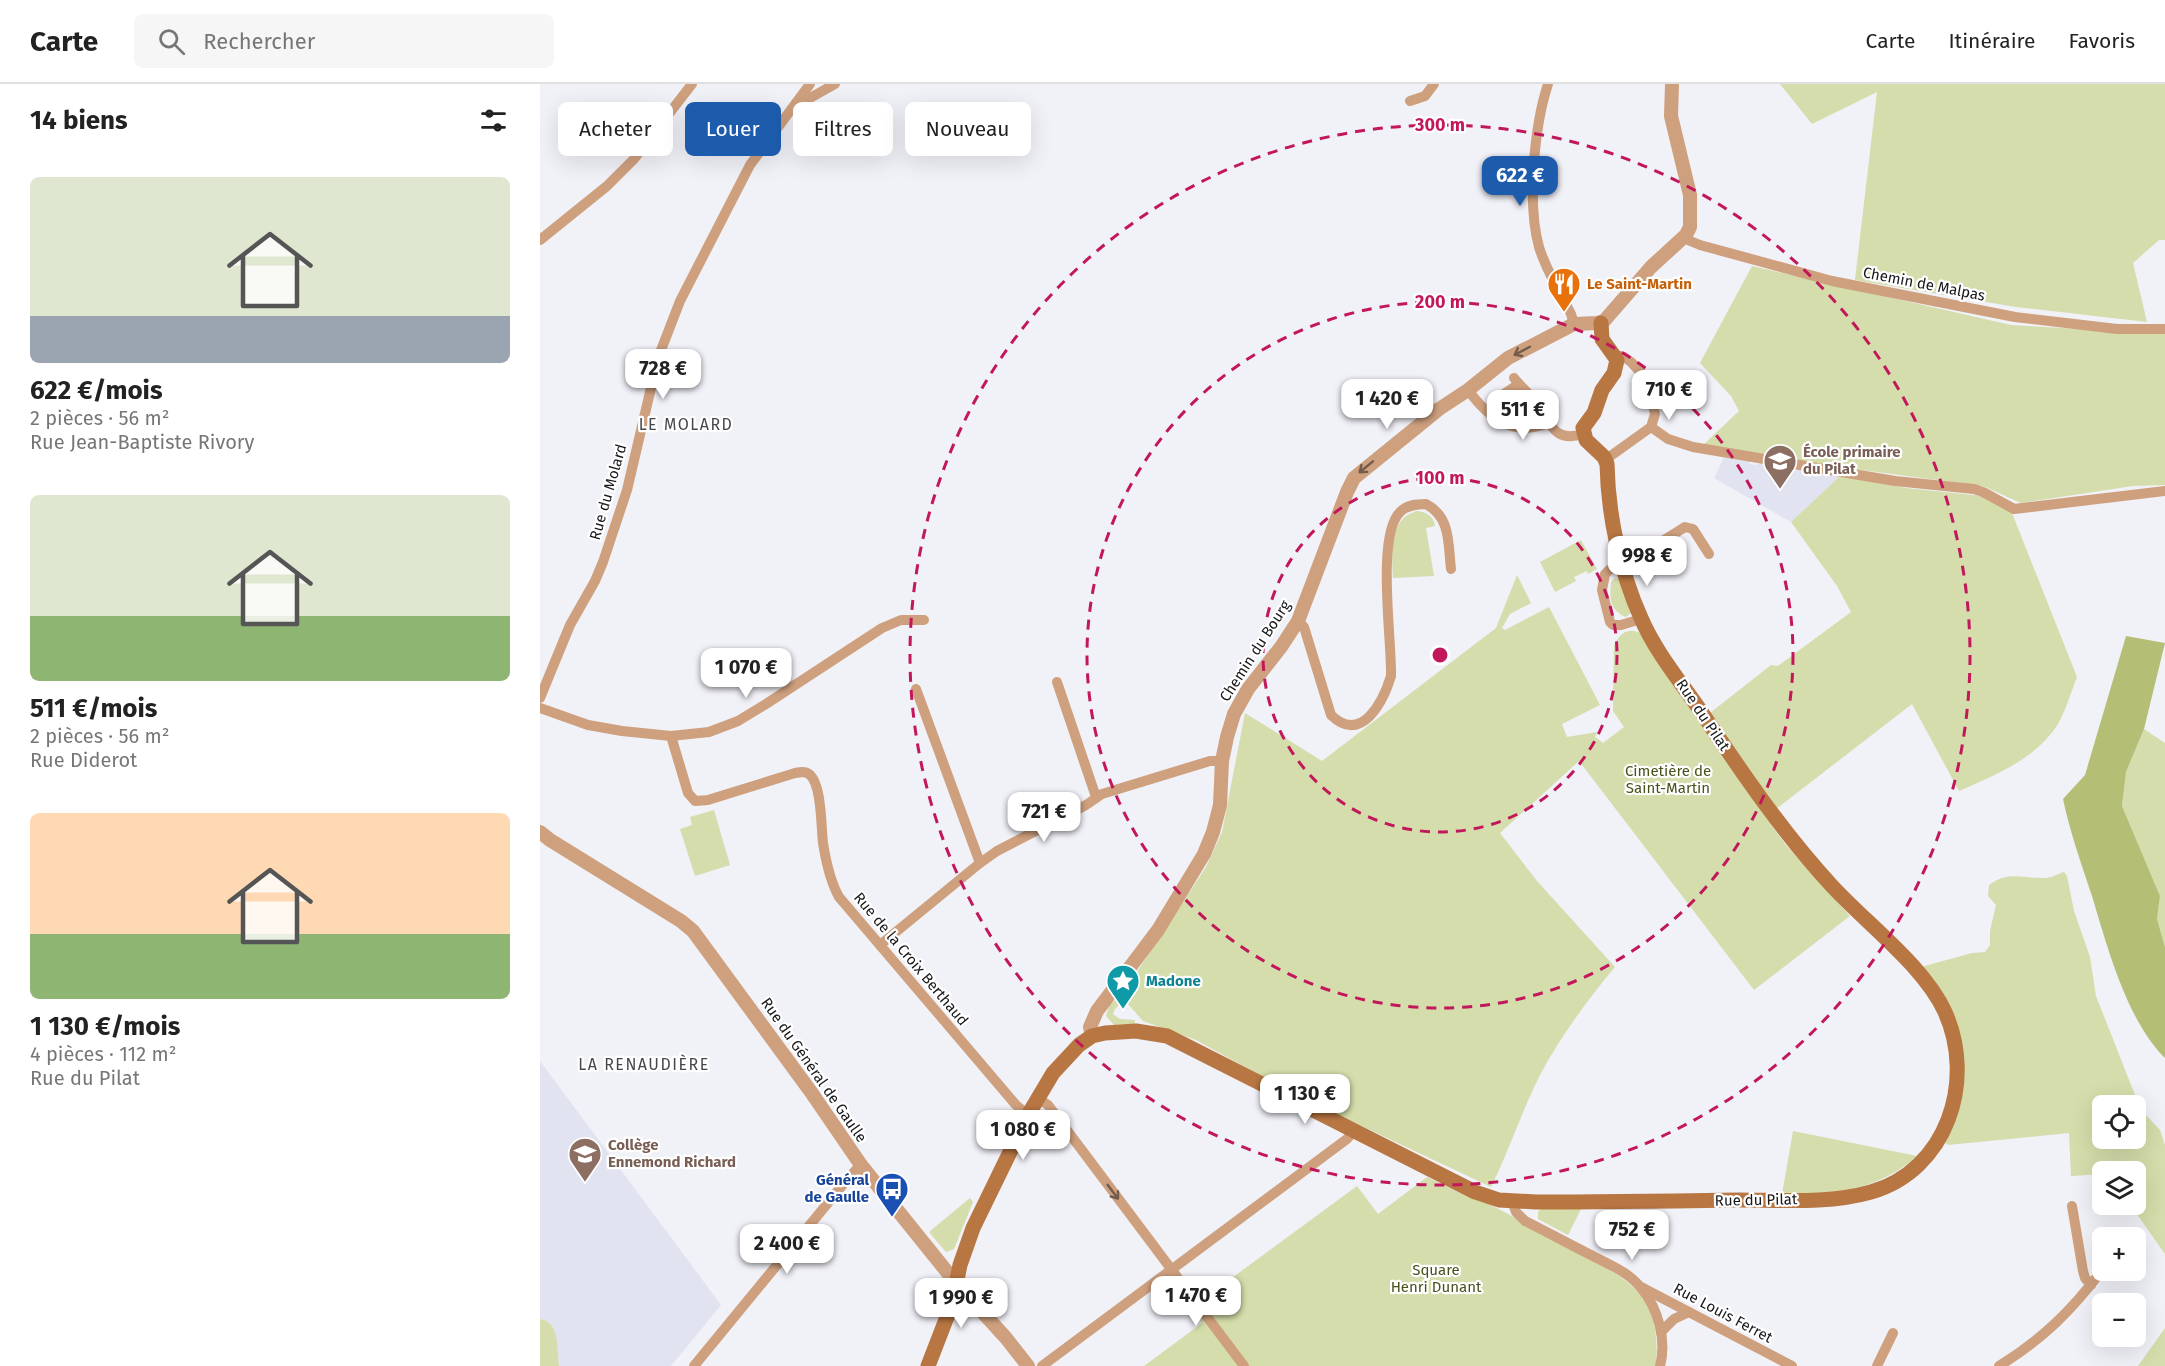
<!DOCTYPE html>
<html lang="fr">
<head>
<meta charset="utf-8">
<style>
  body { margin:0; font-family:"Fira Sans",sans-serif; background:#f6f6f6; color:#222; height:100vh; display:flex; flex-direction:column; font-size:22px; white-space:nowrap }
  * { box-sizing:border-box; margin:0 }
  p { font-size:20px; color:#767676 }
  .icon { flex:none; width:33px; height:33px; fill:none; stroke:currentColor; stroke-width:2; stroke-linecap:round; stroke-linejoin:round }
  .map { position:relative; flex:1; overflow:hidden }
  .sheet { display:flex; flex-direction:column; background:#fff; width:540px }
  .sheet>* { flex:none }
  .top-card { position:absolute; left:18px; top:18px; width:570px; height:54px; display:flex; gap:12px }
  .buttons { position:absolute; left:1552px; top:1011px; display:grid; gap:12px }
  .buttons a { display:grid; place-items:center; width:54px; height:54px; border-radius:9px; background:#fff; box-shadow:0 6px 24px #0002; font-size:30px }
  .price { position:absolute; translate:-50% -51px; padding:0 14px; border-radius:12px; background:#fff; color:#222; font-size:20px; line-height:39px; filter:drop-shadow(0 2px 3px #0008) }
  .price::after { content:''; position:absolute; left:50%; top:36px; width:18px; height:14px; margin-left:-9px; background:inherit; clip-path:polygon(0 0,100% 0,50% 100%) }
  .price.selected { background:#1d5bac; color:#fff }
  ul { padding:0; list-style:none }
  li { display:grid; align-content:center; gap:12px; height:318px; padding:0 30px }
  li span { display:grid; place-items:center; height:186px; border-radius:9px; color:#555 }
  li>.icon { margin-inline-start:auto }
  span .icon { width:108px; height:108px; fill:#fffc; stroke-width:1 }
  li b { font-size:26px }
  h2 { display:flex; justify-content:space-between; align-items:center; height:72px; padding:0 30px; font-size:26px }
  .chip { padding:0 21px; border-radius:9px; background:#fff; box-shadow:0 6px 24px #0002; font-size:21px; line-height:54px }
  .chip.selected { background:#1d5bac; color:#fff }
  header { display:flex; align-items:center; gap:36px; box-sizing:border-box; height:84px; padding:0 30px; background:#fff; border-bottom:2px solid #e0e0e0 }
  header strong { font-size:28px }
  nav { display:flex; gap:33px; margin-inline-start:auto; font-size:21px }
  .search { width:420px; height:54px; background:#f6f6f6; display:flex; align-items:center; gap:15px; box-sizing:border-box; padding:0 21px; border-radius:9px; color:#767676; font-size:22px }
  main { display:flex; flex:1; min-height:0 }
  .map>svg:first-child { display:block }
  .built { fill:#e2e3f1 }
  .green { fill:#d4ddab; fill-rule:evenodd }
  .forest { fill:#b4bf75 }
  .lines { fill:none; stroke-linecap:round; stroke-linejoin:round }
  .minor { stroke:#cea07e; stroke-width:10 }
  .tertiary { stroke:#cea07e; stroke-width:14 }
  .secondary { stroke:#b87642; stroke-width:15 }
  .oneway { stroke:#735c4c }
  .ring { fill:none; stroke:#c2185b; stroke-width:3; stroke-dasharray:10 8 }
  .labels { text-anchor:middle; stroke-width:4.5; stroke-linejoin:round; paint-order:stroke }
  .food-label { font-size:15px; font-weight:bold; fill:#c56008; stroke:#fff; text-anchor:start }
  .street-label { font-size:15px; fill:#18181b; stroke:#fff }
  .education-label { font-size:15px; font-weight:bold; fill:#785e54; stroke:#fff; text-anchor:start }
  .park-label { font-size:15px; fill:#4a511b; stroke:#fff }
  .culture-label { font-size:15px; font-weight:bold; fill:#0d838f; stroke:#fff; text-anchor:start }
  .transit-label { font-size:15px; font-weight:bold; fill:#164399; stroke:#fff; text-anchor:end }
  .neighbourhood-label { font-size:16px; letter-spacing:1.5px; fill:#47484d; stroke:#fff }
  .centre { fill:#c2185b; stroke:#fff; stroke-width:3 }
  .ring-label { font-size:18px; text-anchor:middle; font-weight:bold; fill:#c2185b; stroke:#fff; stroke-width:4.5; stroke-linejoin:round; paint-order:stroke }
</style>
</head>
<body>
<header>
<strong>Carte</strong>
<div class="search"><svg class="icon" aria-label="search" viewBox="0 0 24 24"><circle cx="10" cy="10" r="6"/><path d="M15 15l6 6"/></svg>Rechercher</div>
<nav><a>Carte</a><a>Itinéraire</a><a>Favoris</a></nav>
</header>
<main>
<section class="sheet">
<h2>14 biens<svg class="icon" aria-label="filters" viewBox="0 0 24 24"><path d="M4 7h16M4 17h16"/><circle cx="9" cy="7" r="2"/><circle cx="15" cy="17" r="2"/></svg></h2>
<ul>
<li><span style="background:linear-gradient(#dfe7d0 75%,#9aa5b1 0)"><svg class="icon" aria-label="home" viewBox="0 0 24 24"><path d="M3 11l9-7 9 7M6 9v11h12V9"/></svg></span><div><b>622 €/mois</b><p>2 pièces · 56 m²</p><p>Rue Jean-Baptiste Rivory</p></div></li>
<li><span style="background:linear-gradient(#dfe7d0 65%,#8fb573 0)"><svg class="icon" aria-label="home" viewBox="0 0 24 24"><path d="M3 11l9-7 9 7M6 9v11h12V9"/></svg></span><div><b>511 €/mois</b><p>2 pièces · 56 m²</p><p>Rue Diderot</p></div></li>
<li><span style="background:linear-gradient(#ffd9b3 65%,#8fb573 0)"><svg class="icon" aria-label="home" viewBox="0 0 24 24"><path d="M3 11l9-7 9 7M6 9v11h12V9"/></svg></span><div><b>1 130 €/mois</b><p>4 pièces · 112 m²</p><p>Rue du Pilat</p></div></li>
</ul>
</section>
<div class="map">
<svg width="1625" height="1282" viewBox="0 0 1625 1282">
  <rect width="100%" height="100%" fill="#f1f1f8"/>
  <!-- built -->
  <g class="built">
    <path d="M1184,373L1208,376L1210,380L1216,381L1221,378L1252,384L1254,387L1261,385L1297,391L1298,394L1251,438L1174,394Z"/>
    <path d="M0,977L181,1221L131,1282H19L16,1251L2,1235H0Z"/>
  </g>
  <!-- green -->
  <g class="green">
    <path d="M1240,0H1625V156H1619L1593,179L1607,238L1476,223L1315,196L1337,8L1272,40Z"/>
    <path d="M1212,182L1471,241L1625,250V401L1593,402L1481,419L1443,402L1268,379L1162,362L1199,327L1191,312L1160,279Z"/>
    <path d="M1300,392L1366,404L1443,412L1472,429L1537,593C1531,608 1526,626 1518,640C1496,675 1455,691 1419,707L1372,620L1236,725L1170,629L1231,581L1238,582L1311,528L1297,502L1251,438Z"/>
    <path d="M877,427C886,428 894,432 895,442L886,444L894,492L853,494C852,471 848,434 877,427Z"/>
    <path d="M1041,456L1057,485L1048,490L1047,487L1034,493L1036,497L1015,508L1000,478Z"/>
    <path d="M977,491L991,519L970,530L962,544L965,546L1009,523L1060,621L1022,640L1027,653L1057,648L1055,653L1063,659L1084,643L1073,627L1074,562C1080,548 1090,542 1103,551L1206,706L1245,760L1310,832L1214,906L1039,677L960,749L997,797L1075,883C1046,918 1020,953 999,993C981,1029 969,1067 951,1103L756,1011L656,956L603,937L588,920H580L575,925L573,930L580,935L595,936V940L574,941L566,932L569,922L585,906L666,783L682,748L705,629L782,677L956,544Z"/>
    <path d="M1075,494L1081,495L1092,528L1086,533C1069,526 1070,514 1071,498Z"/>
    <path d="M1604,645L1625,659V863L1617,835L1620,812L1582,722L1586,688Z"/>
    <path d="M174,726L190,781L155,792L140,745L152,741L150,733Z"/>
    <path d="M1524,788L1527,792L1534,827L1550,873L1556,912L1597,1016L1604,1029L1620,1046L1625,1061V1170L1596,1129L1594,1121L1596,1120V1088H1563V1090L1531,1092L1529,1049L1408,1061L1405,1059L1411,1045L1423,986L1381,883L1432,869L1445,868L1450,861V847L1456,821L1448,812L1449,801C1468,786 1483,795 1505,794C1511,794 1518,790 1524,788ZM1563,1022H1596V1054H1563Z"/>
    <path d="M1253,1047L1377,1072C1339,1106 1291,1112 1242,1110Z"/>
    <path d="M887,1093L930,1114L947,1119C976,1134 1004,1150 1033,1165C1089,1196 1122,1210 1116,1282H604L662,1239L651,1224L817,1102L838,1130Z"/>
    <path d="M430,1114L433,1118L414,1165L406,1168L389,1148Z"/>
    <path d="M1001,1125H1041L1028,1151L998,1135V1128Z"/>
    <path d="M0,1235C20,1237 17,1266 19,1282H0Z"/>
    <path d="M1625,1244V1282H1598Z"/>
  </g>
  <!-- forest -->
  <path class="forest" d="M1586,552L1625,559L1604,645L1586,688L1582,722L1620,812L1617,835L1625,863V974C1587,937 1567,862 1552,812C1541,779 1530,748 1523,715L1545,691Z"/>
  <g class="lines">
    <!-- minor -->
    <g class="minor">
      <path d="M1008,0C994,43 987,120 999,163C1006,186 1020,209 1031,230L1034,240"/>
      <path d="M870,17L885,12L894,0"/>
      <path d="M256,19L263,18L295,0"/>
      <path d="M1143,154L1160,161L1292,197L1475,233L1577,245H1625"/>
      <path d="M0,156L67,102L94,75L152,0"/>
      <path d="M974,294C981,303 990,310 997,320C1011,339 1013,359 1043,350"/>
      <path d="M928,306C949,334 971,353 1008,339"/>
      <path d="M964,310L979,300"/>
      <path d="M1111,343L1128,355L1153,363L1355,397L1434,405L1443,408L1474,425L1625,407"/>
      <path d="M1065,376L1111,343L1115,330L1108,299L1105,293L1091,278L1084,273L1075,271"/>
      <path d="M1101,535L1081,541H1073L1070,538L1062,506L1065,490L1069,486L1092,476L1145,443L1153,445L1169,470"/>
      <path d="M758,537L764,543L791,631C821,661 843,618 851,592C852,556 836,452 860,428C867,421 876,420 886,420C911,433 908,460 911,485"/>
      <path d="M517,598L556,713"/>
      <path d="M376,605L440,779"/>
      <path d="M0,614L30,541L55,497L63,478L87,406L118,274L140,217L210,81L270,0"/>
      <path d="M0,624L48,641L82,647L131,652L169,648L198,637L226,620L342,544L361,536H384"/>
      <path d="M131,652L148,709L155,717L168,716L255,689C260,688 265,687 269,690C282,700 281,743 283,759C286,778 290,797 299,813L476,1021L488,1031"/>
      <path d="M340,861L440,779L457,767L546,721L562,710L670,677H682"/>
      <path d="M498,1014L508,1021L704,1282"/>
      <path d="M972,1117L976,1128L985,1137C1007,1148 1029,1160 1051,1171C1068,1180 1089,1188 1101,1204C1118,1224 1127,1256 1120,1282"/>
      <path d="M1532,1122L1543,1187L1545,1194L1551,1201"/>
      <path d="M1101,1203L1252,1282"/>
      <path d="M1121,1248L1134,1235L1149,1228"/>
      <path d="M154,1282L310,1092L321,1081"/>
      <path d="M502,1282L807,1055L814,1047"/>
      <path d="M1337,1282L1353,1249"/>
      <path d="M1459,1282C1503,1255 1532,1226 1563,1185"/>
    </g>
    <!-- tertiary -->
    <g class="tertiary">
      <path d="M0,748L10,756L141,837L153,847L271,1008L321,1081L416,1199L466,1254L488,1282"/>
      <path d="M552,952L550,943L557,927L618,846L664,770L673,748L680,721L682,677L687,653L694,630L708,605L741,563L758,537L807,408L814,394L899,325L928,306L968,274L1034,240L1057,239L1064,237L1111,183L1146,151L1150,143V111L1131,32L1132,0"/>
    </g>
    <!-- secondary -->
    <path class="secondary" d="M388,1282L412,1220L420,1181L433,1144L488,1031L513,989L539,961L552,952L565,949L596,947L627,952L935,1108L959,1116L996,1118C1063,1118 1131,1117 1198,1116C1242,1116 1289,1120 1331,1108C1407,1086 1436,997 1405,928C1384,882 1327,840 1292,802C1242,748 1201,687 1160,626C1140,597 1115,567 1101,534C1080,487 1068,431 1067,380L1064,373L1046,356L1043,344L1054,329L1062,306L1074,289L1077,276L1062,255L1061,239"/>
  </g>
  <!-- one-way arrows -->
  <defs><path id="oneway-shaft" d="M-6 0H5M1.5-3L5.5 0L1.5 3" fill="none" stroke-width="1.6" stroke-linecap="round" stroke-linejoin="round" transform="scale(1.5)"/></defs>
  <g class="oneway">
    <use href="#oneway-shaft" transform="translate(982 267) rotate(152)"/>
    <use href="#oneway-shaft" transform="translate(826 383) rotate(141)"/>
    <use href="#oneway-shaft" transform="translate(573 1108) rotate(53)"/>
  </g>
  <!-- distance rings -->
  <g class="ring">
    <circle cx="900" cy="571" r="177"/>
    <circle cx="900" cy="571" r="353"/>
    <circle cx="900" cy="571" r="530"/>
  </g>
  <!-- icons -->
  <defs>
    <g id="restaurant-pin" transform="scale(1.725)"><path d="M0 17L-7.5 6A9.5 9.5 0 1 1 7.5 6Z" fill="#e8710a" stroke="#fff"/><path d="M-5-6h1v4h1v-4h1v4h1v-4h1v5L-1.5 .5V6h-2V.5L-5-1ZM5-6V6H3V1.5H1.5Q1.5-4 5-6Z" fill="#fff"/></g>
    <g id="school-pin" transform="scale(1.725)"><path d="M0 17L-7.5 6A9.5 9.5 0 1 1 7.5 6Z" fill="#8d6e63" stroke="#fff"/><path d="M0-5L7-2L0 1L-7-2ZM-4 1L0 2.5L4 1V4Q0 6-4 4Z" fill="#fff"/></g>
    <g id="sight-pin" transform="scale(1.725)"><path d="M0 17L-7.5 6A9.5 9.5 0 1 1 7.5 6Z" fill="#0f9aa8" stroke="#fff"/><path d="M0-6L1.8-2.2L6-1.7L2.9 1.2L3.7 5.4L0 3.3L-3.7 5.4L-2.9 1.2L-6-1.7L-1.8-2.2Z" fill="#fff"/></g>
    <g id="bus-pin" transform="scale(1.725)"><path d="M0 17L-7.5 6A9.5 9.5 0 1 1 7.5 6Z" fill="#1a4fb4" stroke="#fff"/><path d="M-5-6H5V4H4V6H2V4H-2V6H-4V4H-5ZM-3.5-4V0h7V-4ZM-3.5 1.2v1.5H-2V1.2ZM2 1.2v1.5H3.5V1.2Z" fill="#fff"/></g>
  </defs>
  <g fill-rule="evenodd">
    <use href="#restaurant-pin" x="1024" y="200"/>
    <use href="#school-pin" x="1240" y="377"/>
    <use href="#sight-pin" x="583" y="897"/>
    <use href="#school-pin" x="45" y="1070"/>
    <use href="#bus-pin" x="352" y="1105"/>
  </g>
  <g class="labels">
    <!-- food labels -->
    <g class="food-label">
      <text x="1047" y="205">Le Saint-Martin</text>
    </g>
    <!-- street labels -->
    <g class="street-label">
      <text transform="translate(1384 200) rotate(11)" y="5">Chemin de Malpas</text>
      <text transform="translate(68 408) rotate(-74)" y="5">Rue du Molard</text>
      <text transform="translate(715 567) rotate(-57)" y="5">Chemin du Bourg</text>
      <text transform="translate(1163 631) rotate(56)" y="5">Rue du Pilat</text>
      <text transform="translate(371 875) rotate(50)" y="5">Rue de la Croix Berthaud</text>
      <text transform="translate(274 986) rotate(55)" y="5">Rue du Général de Gaulle</text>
      <text transform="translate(1216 1116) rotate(-1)" y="5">Rue du Pilat</text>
      <text transform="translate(1183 1229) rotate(28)" y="5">Rue Louis Ferret</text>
    </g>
    <!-- education labels -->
    <g class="education-label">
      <text x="1263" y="373">École primaire<tspan x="1263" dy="17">du Pilat</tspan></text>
      <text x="68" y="1066">Collège<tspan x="68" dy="17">Ennemond Richard</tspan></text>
    </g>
    <!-- park labels -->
    <g class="park-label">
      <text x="1128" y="692">Cimetière de<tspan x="1128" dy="17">Saint-Martin</tspan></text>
      <text x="896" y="1191">Square<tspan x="896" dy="17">Henri Dunant</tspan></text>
    </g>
    <!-- culture labels -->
    <g class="culture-label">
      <text x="606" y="902">Madone</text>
    </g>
    <!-- transit labels -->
    <g class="transit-label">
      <text x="329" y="1101">Général<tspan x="329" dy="17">de Gaulle</tspan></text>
    </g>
    <!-- neighbourhood labels -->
    <g class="neighbourhood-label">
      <text x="146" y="346">LE MOLARD</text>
      <text x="104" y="986">LA RENAUDIÈRE</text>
    </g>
  </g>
  <circle cx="900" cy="571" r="9" class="centre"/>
  <g class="ring-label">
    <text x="900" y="47">300 m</text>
    <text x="900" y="224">200 m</text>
    <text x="900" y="400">100 m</text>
  </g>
</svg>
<div class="buttons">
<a><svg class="icon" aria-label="locate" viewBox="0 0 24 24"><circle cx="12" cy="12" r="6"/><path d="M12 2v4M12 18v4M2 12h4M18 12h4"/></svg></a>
<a><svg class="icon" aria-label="layers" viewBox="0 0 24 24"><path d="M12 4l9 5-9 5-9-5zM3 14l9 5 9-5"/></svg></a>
<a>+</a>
<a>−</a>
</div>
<b class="price selected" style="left:980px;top:123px">622 €</b>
<b class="price" style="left:123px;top:316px">728 €</b>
<b class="price" style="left:1129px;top:337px">710 €</b>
<b class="price" style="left:847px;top:346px">1 420 €</b>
<b class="price" style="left:983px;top:357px">511 €</b>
<b class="price" style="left:1107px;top:503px">998 €</b>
<b class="price" style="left:206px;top:615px">1 070 €</b>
<b class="price" style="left:504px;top:759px">721 €</b>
<b class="price" style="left:765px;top:1041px">1 130 €</b>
<b class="price" style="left:483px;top:1077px">1 080 €</b>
<b class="price" style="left:1092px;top:1177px">752 €</b>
<b class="price" style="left:247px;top:1191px">2 400 €</b>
<b class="price" style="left:656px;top:1243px">1 470 €</b>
<b class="price" style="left:421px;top:1245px">1 990 €</b>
<div class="top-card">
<a class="chip">Acheter</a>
<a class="chip selected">Louer</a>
<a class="chip">Filtres</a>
<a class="chip">Nouveau</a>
</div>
</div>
</main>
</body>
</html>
